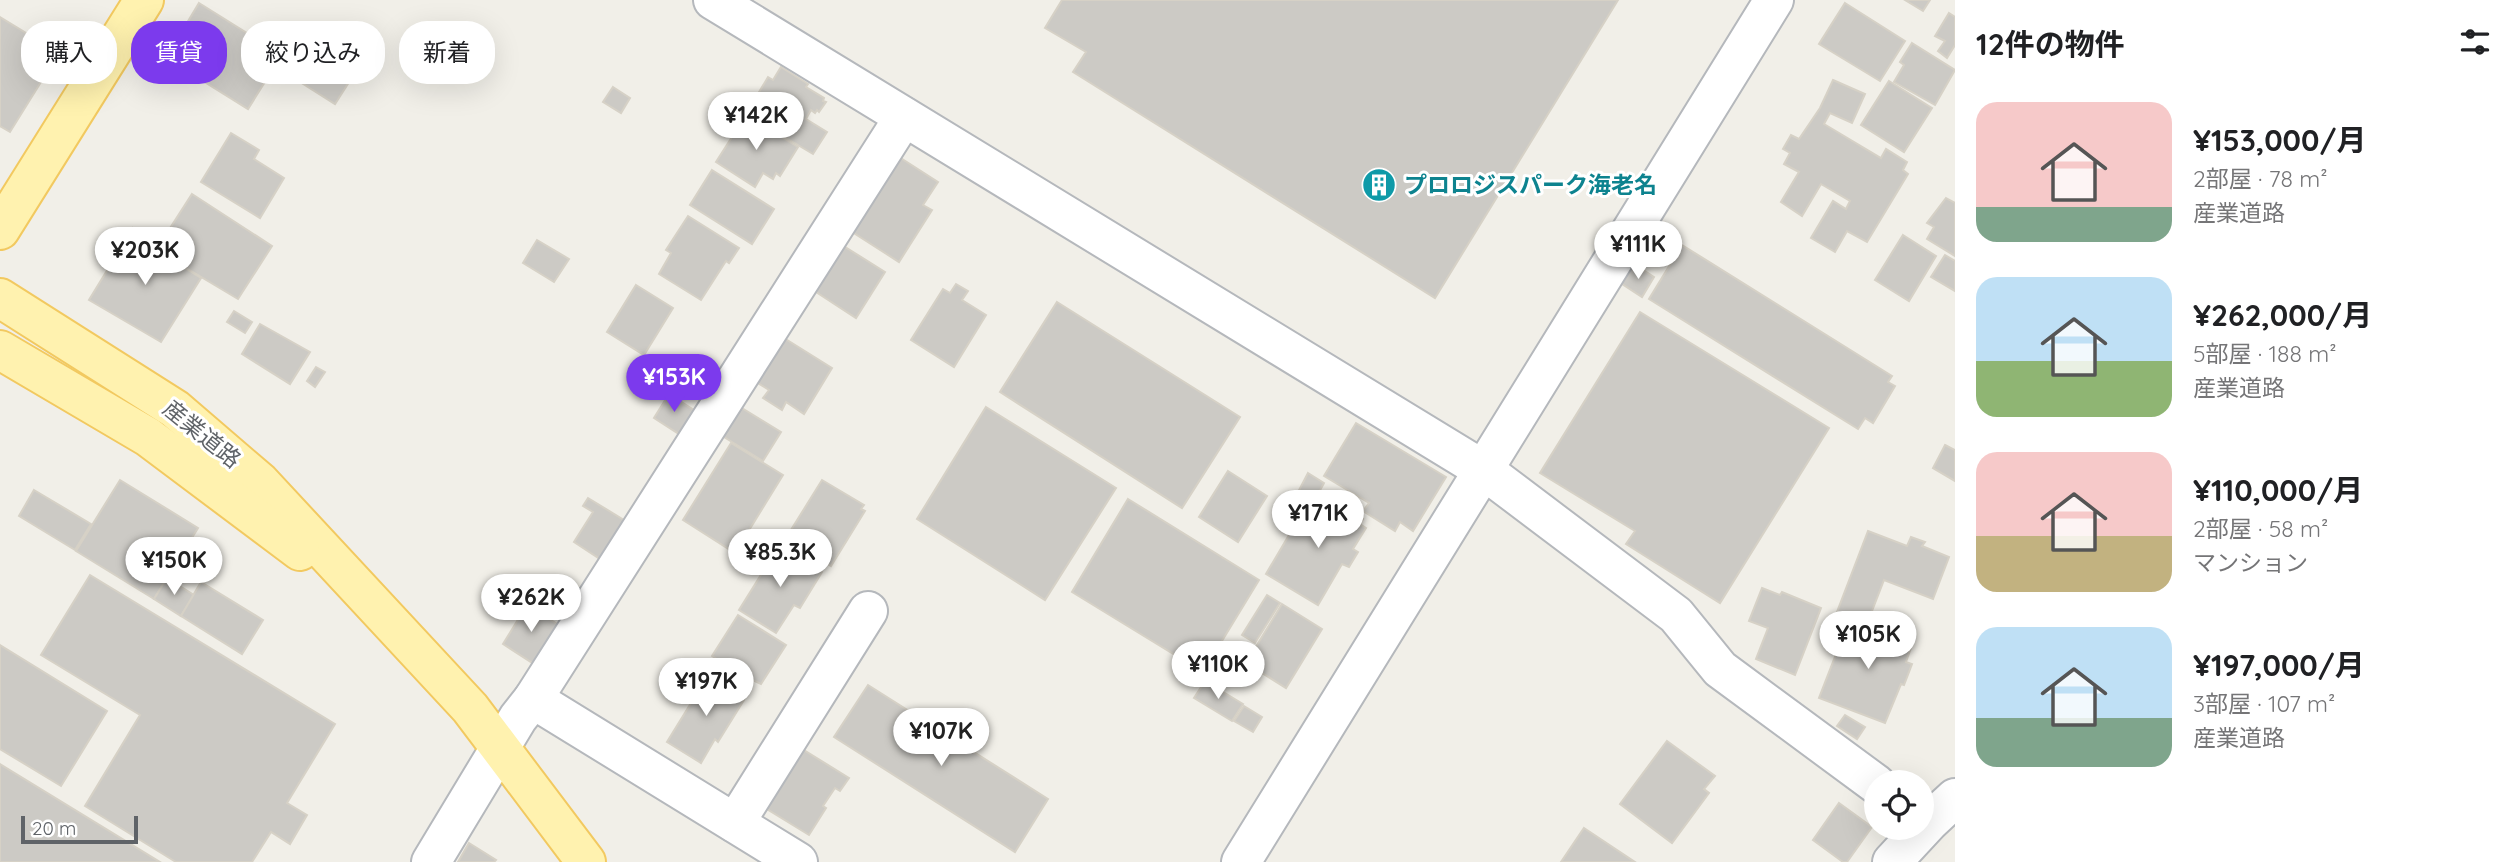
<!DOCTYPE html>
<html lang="ja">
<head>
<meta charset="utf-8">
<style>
  body { margin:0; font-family:Quicksand,"Noto Sans JP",sans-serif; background:#f6f6f6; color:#202124; height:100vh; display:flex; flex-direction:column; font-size:26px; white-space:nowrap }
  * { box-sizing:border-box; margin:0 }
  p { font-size:23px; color:#757577 }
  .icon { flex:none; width:38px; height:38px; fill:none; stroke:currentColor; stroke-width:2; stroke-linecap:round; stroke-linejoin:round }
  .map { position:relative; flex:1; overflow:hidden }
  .panel { display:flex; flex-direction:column; background:#fff; width:560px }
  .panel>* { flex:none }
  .banner { position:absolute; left:21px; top:21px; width:665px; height:63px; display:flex; gap:14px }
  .buttons { position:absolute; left:1864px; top:770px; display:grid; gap:14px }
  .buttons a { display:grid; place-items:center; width:70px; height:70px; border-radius:50%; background:#fff; box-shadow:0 7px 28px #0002; font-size:35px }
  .scale { position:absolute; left:21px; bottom:18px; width:117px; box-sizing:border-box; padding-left:7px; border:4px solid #5f6368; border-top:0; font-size:19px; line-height:24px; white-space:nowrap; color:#5f6368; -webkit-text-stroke:5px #fff; paint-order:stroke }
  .price { position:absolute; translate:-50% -60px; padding:0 16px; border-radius:24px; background:#fff; color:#222; font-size:23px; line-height:46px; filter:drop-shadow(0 2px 4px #0008) }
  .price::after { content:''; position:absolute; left:50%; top:42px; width:21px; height:16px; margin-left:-10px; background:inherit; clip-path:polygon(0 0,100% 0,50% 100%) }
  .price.current { background:#7c3aed; color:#fff }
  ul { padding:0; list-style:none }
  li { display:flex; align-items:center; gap:21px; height:175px; padding:0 21px }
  li span { display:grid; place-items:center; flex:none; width:196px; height:140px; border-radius:21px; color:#555 }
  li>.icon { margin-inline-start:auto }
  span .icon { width:84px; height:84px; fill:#fffc; stroke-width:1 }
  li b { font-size:30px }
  h2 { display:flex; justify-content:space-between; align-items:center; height:84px; padding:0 21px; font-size:30px }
  .chip { padding:0 24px; border-radius:28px; background:#fff; box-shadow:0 7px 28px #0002; font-size:24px; line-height:63px }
  .chip.current { background:#7c3aed; color:#fff }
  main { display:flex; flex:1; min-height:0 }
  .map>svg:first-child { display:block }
  .building { fill:#cccac5; stroke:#d6d1c6; stroke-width:2 }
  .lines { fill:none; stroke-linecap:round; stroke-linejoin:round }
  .minor-casing { stroke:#b5b8bc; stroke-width:42 }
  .major-casing { stroke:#f2c960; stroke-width:42 }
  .minor { stroke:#fff; stroke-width:38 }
  .major { stroke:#fff2af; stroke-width:38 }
  .labels { text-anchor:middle; stroke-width:6; stroke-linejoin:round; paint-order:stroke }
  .culture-label { font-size:23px; font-weight:bold; fill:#0d838f; stroke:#fff; text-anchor:start }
  .street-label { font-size:23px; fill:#5f6368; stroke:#fff }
</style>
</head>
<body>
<main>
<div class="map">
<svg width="1955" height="862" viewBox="0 0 1955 862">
  <rect width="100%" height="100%" fill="#f1efe8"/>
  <!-- building -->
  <g class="building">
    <path d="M1062,0H1618L1435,298L1073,72L1086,52L1045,28Z"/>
    <path d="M1905,0H1930L1923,11Z"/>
    <path d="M199,3L263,43L261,47L280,58L248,109L166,58Z"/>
    <path d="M1845,3L1905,41L1880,81L1819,44Z"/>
    <path d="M1949,13L1955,17V45L1947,58L1938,51L1945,41L1935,36Z"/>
    <path d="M0,17L59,53L10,132L0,126Z"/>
    <path d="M336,23L372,46L335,104L300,82Z"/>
    <path d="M1912,43L1955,70L1935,105L1894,82L1904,65L1900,62Z"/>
    <path d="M781,67L808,84L806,87L824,98L823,101L826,102L819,112L817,110L815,113L811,110L806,119L827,132L813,154L746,114L768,77L773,80Z"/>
    <path d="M1833,80L1865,94L1852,123L1830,113L1824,124L1881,158L1886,149L1907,162L1903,170L1908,174L1867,242L1847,231L1835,252L1811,238L1833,201L1846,209L1850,201L1821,184L1802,216L1781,202L1799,172L1784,164L1790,153L1783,149L1791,135L1799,139L1820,108Z"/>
    <path d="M1889,81L1932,108L1904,152L1861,125Z"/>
    <path d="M613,87L630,98L621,113L603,102Z"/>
    <path d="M746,115L798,147L780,176L776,173L773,179L763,173L755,187L716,162Z"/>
    <path d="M231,133L259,150L254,159L284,178L260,218L201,182Z"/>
    <path d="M896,155L938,182L923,205L932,210L899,262L849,230Z"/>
    <path d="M712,170L774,209L752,244L690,205Z"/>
    <path d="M192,194L272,246L238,299L156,250Z"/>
    <path d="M1946,198L1955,203V256L1927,239L1934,227L1927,223Z"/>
    <path d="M688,216L739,248L729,263L726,261L701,300L659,274L671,253L666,250Z"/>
    <path d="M133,228L160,245L156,250L201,278L161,342L89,300Z"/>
    <path d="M1903,235L1936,256L1909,301L1875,280Z"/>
    <path d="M537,240L569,259L554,282L523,263Z"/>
    <path d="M842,245L885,272L856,318L816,292L823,281L820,280Z"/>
    <path d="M1682,245L1892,376L1888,382L1895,386L1873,423L1865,418L1858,429L1649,299Z"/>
    <path d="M1945,255L1955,261V291L1931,277Z"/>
    <path d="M1634,264L1654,277L1642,297L1622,284Z"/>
    <path d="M956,284L968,291L962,300L986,315L954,367L911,340L943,289L950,293Z"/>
    <path d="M636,285L673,308L644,355L607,332Z"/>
    <path d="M1057,302L1240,417L1182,508L1000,392Z"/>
    <path d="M234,311L252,322L245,333L227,322Z"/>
    <path d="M1640,312L1829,428L1720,603L1626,544L1635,531L1540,473Z"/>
    <path d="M260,324L310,352L290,384L242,354Z"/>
    <path d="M784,338L832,368L804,414L786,402L782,410L763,398L769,390L756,382Z"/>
    <path d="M316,367L325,372L315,387L307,381Z"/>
    <path d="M669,394L694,410L679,434L654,418Z"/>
    <path d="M737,405L781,432L763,461L719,434Z"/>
    <path d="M986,407L1116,488L1045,600L917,519Z"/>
    <path d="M1356,423L1446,477L1413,531L1400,522L1395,531L1363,511L1369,503L1324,476Z"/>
    <path d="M731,443L783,475L735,553L683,520Z"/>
    <path d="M1945,445L1955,450V481L1933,468Z"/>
    <path d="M1228,471L1267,496L1238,542L1199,517Z"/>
    <path d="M1308,473L1324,483L1313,503L1297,494Z"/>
    <path d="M120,480L198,528L154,599L76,551Z"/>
    <path d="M822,480L864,505L861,509L865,511L831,566L786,538Z"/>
    <path d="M34,490L91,524L75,550L19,516Z"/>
    <path d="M1325,496L1363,519L1360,524L1366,528L1353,549L1358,552L1349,567L1342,564L1318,605L1266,574L1302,513L1311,519Z"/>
    <path d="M588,498L624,520L600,559L574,542L593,512L583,506Z"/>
    <path d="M1128,499L1259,580L1203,672L1072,592Z"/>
    <path d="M1868,531L1907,546L1911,537L1925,542L1922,546L1949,557L1933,599L1884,580L1867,624L1837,612Z"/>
    <path d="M779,546L822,572L800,608L794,605L776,633L739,610Z"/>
    <path d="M90,575L335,724L287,803L307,815L290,844L271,832L252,862H176L85,806L140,715L41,655Z"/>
    <path d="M167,578L194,595L181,616L154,599Z"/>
    <path d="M201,582L263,620L242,654L181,616Z"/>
    <path d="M1762,588L1780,595L1782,592L1821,608L1795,675L1756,659L1768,628L1749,621Z"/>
    <path d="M1267,595L1280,603L1255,643L1242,635Z"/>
    <path d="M1282,604L1322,629L1286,688L1246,663Z"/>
    <path d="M527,605L559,625L534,664L503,644Z"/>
    <path d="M738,615L786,645L761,684L746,677L739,689L713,673L720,661L712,656Z"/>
    <path d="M1850,618L1913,642L1906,662L1912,664L1904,685L1901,684L1885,723L1819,698Z"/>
    <path d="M0,645L107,711L61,786L0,749Z"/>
    <path d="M709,674L743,695L741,698L744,700L718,742L715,739L701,763L667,742Z"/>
    <path d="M1205,681L1243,704L1232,721L1194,698Z"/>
    <path d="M868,685L1048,799L1015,852L834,737Z"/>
    <path d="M1244,706L1262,717L1253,732L1234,721Z"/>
    <path d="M1845,715L1865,727L1857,739L1837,726Z"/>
    <path d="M1667,741L1715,776L1704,789L1709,793L1672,843L1620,804Z"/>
    <path d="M799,747L849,778L840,791L835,788L823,806L826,808L809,835L762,806Z"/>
    <path d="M0,764L160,862H0Z"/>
    <path d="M1839,803L1872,827L1847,862H1843L1813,840Z"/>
    <path d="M1584,828L1635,862H1561Z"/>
    <path d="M469,843L496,860L494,862H458Z"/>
  </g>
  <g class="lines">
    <!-- minor casing -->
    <g class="minor-casing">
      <g id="minor">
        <path d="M713,0L1485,471L1676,615L1720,669L1876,784"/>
        <path d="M533,699L798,862"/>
        <path d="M735,823L868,611"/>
        <path d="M431,862L518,718L533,699L904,117"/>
        <path d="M1241,862L1774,0"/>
        <path d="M1892,862L1929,822L1955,798"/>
      </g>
    </g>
    <!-- major casing -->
    <g class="major-casing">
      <g id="major">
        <path d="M0,230L144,0"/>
        <path d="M0,298L175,409L260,482L470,708L586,862"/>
        <path d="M0,350L148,437L300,551"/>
      </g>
    </g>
    <!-- minor -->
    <use href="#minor" class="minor"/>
    <!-- major -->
    <use href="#major" class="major"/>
  </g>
  <!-- icons -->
  <defs>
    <g id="building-disc" transform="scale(1.75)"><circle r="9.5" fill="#0f9aa8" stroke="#fff"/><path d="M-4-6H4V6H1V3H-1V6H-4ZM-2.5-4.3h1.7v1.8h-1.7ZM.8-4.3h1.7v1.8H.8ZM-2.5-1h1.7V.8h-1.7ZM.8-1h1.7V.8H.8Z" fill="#fff"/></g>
  </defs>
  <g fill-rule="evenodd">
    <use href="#building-disc" x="1379" y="185"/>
  </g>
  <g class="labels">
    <!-- culture labels -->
    <g class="culture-label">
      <text x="1404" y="193">プロロジスパーク海老名</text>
    </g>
    <!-- street labels -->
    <g class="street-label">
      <text transform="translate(202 434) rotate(39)" y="8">産業道路</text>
    </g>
  </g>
</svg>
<div class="buttons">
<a><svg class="icon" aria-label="locate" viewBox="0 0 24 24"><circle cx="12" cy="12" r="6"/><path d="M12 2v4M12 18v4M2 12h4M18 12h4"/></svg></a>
</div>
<div class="scale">20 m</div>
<b class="price" style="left:756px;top:152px">¥142K</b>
<b class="price" style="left:1638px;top:281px">¥111K</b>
<b class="price" style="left:145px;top:287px">¥203K</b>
<b class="price current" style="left:674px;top:414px">¥153K</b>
<b class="price" style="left:1318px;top:550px">¥171K</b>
<b class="price" style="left:780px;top:589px">¥85.3K</b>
<b class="price" style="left:174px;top:597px">¥150K</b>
<b class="price" style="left:531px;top:634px">¥262K</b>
<b class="price" style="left:1868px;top:671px">¥105K</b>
<b class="price" style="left:1218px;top:701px">¥110K</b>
<b class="price" style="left:706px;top:718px">¥197K</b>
<b class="price" style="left:941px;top:768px">¥107K</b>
<div class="banner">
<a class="chip">購入</a>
<a class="chip current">賃貸</a>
<a class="chip">絞り込み</a>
<a class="chip">新着</a>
</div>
</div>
<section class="panel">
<h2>12件の物件<svg class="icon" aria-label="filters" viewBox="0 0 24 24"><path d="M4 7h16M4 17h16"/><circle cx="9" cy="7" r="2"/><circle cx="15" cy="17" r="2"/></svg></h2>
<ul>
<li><span style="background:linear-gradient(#f6c9c9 75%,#7fa58c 0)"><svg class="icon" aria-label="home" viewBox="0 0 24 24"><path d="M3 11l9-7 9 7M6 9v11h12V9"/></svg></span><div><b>¥153,000/月</b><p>2部屋 · 78 m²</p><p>産業道路</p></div></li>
<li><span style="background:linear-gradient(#bfe0f5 60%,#8fb573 0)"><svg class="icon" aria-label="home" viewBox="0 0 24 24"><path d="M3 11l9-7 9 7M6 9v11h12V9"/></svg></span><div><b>¥262,000/月</b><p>5部屋 · 188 m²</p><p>産業道路</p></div></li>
<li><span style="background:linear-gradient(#f6c9c9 60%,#c2b280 0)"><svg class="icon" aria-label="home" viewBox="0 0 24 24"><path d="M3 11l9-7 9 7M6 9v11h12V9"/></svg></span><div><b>¥110,000/月</b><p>2部屋 · 58 m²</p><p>マンション</p></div></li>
<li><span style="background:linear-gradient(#bfe0f5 65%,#7fa58c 0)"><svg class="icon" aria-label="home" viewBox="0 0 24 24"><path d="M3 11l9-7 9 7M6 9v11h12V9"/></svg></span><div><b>¥197,000/月</b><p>3部屋 · 107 m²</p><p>産業道路</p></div></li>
</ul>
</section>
</main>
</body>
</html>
